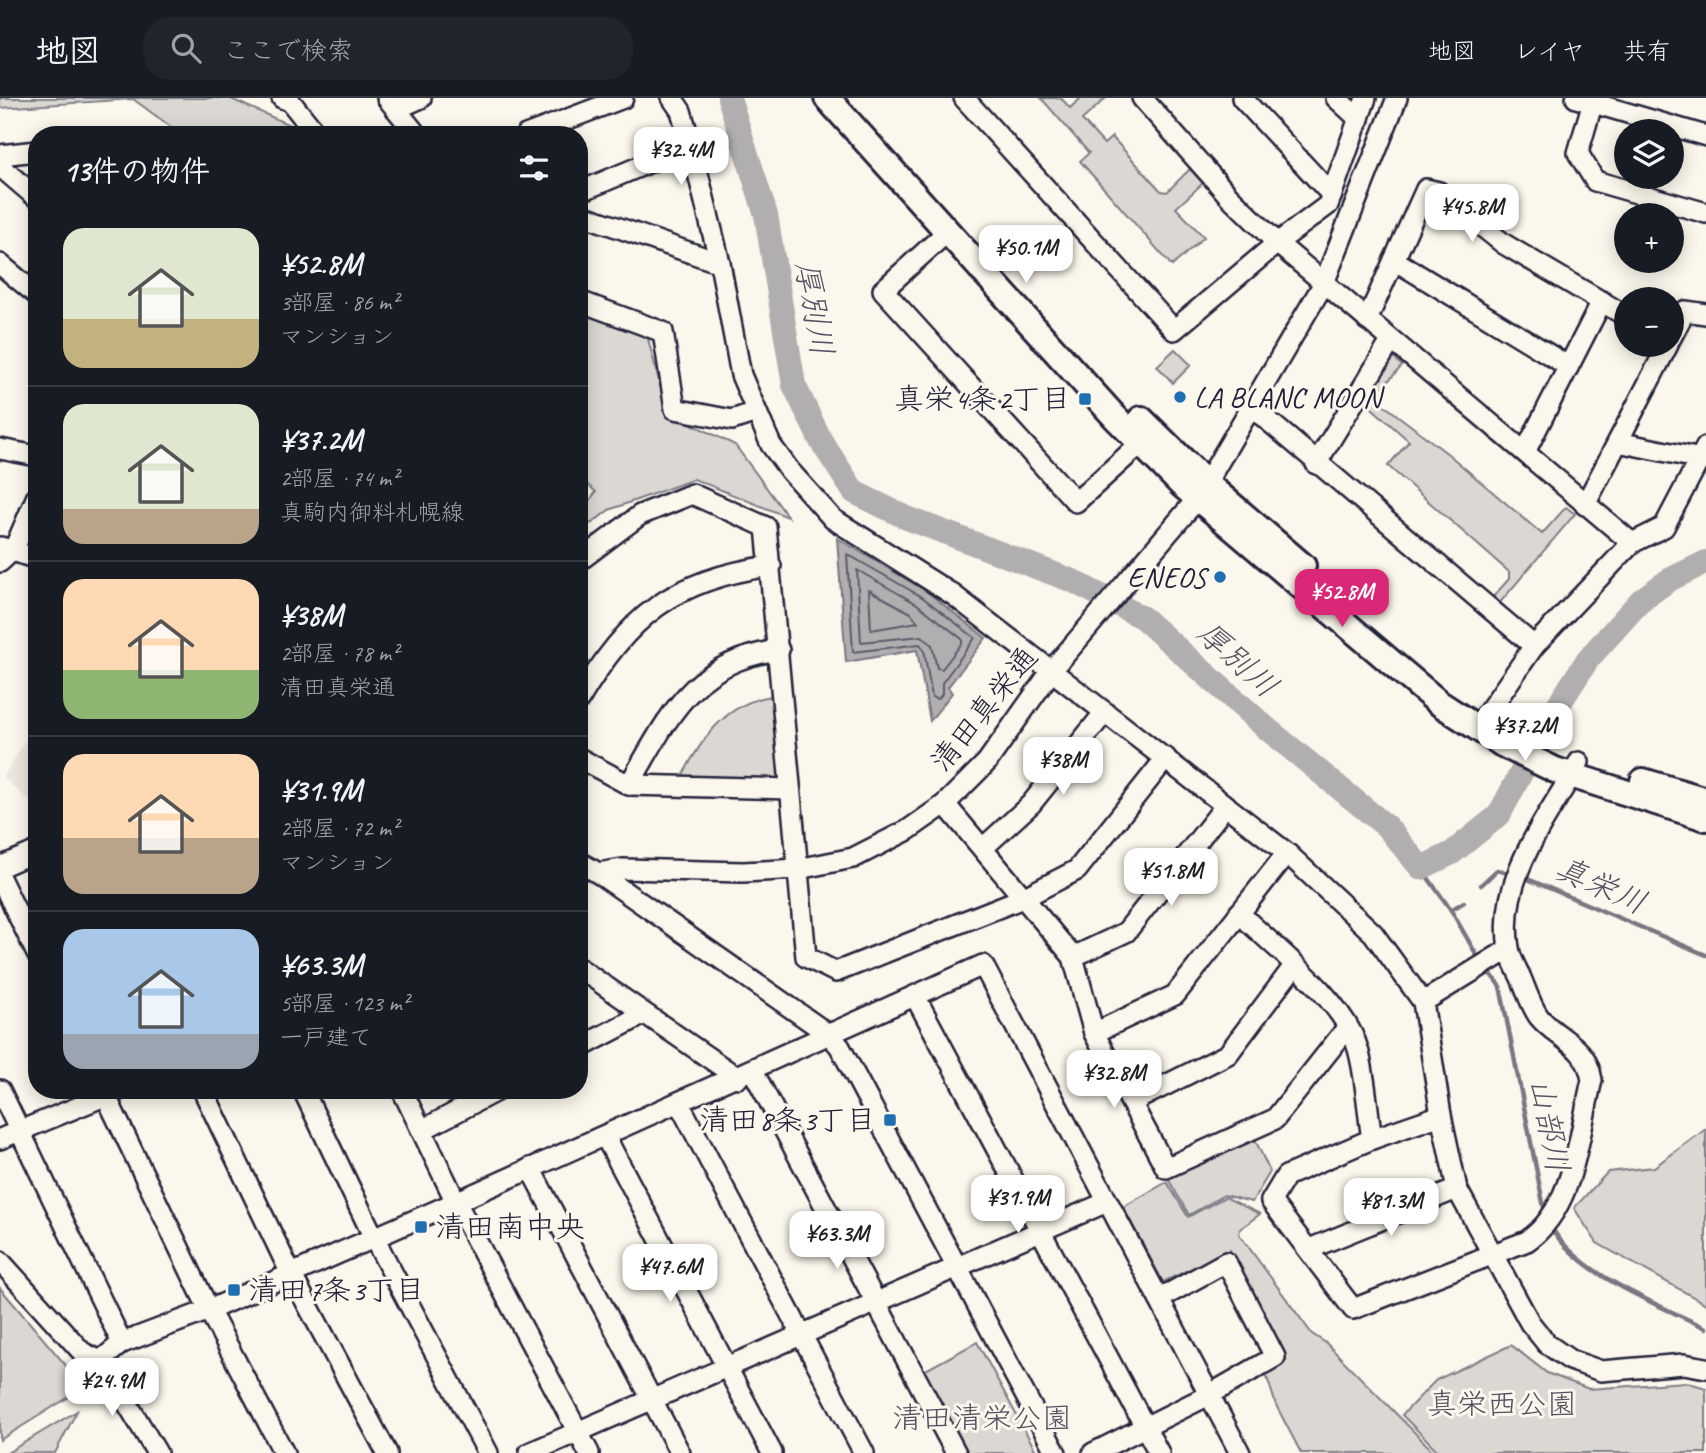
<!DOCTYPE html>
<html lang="ja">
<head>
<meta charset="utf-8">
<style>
  body { margin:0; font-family:Caveat,"Klee One",sans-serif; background:#20242c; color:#f1f3f6; height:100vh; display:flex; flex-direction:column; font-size:26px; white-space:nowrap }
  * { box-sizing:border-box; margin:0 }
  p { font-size:23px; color:#9ea1a6 }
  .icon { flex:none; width:38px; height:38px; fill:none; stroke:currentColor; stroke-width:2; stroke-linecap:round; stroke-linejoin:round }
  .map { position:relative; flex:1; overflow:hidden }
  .details { position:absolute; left:28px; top:28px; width:560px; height:973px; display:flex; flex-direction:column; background:#171b24; border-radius:28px; box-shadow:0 4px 18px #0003 }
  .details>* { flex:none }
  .buttons { position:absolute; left:1614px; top:21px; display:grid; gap:14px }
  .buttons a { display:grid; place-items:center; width:70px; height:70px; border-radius:50%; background:#171b24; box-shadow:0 4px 18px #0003; font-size:35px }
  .price { position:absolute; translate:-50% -60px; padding:0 16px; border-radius:14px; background:#fff; color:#222; font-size:23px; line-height:46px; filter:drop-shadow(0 2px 4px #0008) }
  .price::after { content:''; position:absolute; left:50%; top:42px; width:21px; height:16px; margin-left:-10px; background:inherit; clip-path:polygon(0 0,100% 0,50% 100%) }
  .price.active { background:#db2777; color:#fff }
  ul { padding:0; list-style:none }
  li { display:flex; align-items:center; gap:21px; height:175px; padding:0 35px }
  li+li { border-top:2px solid #363941 }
  li span { display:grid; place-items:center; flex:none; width:196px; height:140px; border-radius:21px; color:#555 }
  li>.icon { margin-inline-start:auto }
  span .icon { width:84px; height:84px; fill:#fffc; stroke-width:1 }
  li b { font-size:30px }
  h2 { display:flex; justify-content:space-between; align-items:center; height:84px; padding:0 35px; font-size:30px }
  header { display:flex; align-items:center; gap:42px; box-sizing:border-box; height:98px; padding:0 35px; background:#171b24; border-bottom:2px solid #363941 }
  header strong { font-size:33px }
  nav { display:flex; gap:38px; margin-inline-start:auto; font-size:24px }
  .search { width:490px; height:63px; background:#20242c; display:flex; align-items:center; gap:18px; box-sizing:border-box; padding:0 24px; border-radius:28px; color:#9ea1a6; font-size:26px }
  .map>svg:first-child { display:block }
  .built { fill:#ebe7df }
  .green { fill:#dbd8d3; stroke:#7e7d87; stroke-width:2 }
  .water { fill:#b1aeb0; stroke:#787681; stroke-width:2 }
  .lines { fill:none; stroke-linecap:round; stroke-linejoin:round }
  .shore { stroke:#5b5a6a; stroke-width:2 }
  .stream { stroke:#787681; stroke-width:4.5 }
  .river { stroke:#b1aeb0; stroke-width:24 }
  .minor-casing { stroke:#22223b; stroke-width:24 }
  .major-casing { stroke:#22223b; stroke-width:30 }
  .minor { stroke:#fbf7ec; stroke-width:19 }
  .major { stroke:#fbf7ec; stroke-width:24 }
  .poi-dot { fill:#1f6fb2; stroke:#fbf7ec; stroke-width:2.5 }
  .labels { text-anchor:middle; stroke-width:6; stroke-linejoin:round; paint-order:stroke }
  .poi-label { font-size:30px; fill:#22223b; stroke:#fbf7ec; text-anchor:start }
  .street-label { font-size:30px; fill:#22223b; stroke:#fbf7ec }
  .park-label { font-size:30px; fill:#505061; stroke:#fbf7ec }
  .water-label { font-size:32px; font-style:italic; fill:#545364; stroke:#fbf7ec }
</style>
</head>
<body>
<header>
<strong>地図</strong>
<div class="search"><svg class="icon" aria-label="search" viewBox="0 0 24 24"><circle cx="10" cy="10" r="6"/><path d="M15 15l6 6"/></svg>ここで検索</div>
<nav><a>地図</a><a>レイヤ</a><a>共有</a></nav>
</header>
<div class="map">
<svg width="1706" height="1355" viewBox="0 0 1706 1355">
  <rect width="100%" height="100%" fill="#fbf7ec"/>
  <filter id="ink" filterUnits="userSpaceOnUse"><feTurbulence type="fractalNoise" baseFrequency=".0143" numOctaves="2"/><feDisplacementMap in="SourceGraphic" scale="14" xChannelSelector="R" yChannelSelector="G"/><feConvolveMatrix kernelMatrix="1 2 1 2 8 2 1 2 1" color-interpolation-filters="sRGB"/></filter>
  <g filter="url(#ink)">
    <!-- built -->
    <path class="built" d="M37,624V711L3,679Z"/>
    <!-- green -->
    <g class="green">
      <path d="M0,0H229L301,32L304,37H182L133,1L0,10Z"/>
      <path d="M1041,0H1061L1070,10L1081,0H1106L1082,22L1104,46L1112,39L1161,93L1167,94L1190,71L1203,85L1176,110L1204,139L1172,168L1080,63L1089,55Z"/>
      <path d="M579,209L646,233L667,314L735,347L788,419L694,381L609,412L592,425L579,428V416L596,394L579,379Z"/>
      <path d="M1175,251L1191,267L1173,285L1157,268Z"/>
      <path d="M1394,260L1402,268L1379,293L1380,304L1448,356L1542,436L1566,409L1575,416L1498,507L1491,501L1509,481V474L1388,368L1409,343L1364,303L1388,262Z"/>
      <path d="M772,598L780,685L678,686C699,645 723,605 772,598Z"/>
      <path d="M1706,1031V1206L1597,1145L1574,1110L1608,1074L1654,1069Z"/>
      <path d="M1253,1037L1270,1074L1252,1104L1224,1097L1189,1117L1167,1079Z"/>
      <path d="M1167,1084L1188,1119L1225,1099L1260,1116L1240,1131L1239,1136L1312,1236L1326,1245L1435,1355H1301L1276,1307L1266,1276L1286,1262L1230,1152L1163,1184L1123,1109Z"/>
      <path d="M0,1190L68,1270L81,1269L85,1272L72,1297L0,1342Z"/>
      <path d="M977,1244L1037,1355H964L922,1274Z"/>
      <path d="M1511,1247L1547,1275L1589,1291L1686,1284L1706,1290V1355H1440L1402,1317L1436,1282Z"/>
      <path d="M77,1313L55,1355H7Z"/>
    </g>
    <!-- water -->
    <path class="water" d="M837,440L926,493L986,540L948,589L952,595L930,623L917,552L846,564Z"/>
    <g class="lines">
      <!-- shore -->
      <g class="shore">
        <path d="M847,456L922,499L975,540L942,585V596L938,601L932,599L924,552L920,546L853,554Z"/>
        <path d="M857,472L917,506L962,541V545L942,571L937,570L932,547L922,538L861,544Z"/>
        <path d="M869,492L911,515L918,524L871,532Z"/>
      </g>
      <!-- stream -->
      <g class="stream">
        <path d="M1421,770L1451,812L1480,863"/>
        <path d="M1523,779L1706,857"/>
        <path d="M1481,787L1497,772L1512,776"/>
        <path d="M1451,812L1464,804"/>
        <path d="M1486,870L1500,888L1545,1115"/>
        <path d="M1551,1129C1580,1178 1656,1205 1706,1230"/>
      </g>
      <!-- river -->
      <path class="river" d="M729,0L766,117L794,287L821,343L854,394L907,420L1073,483L1143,520L1265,629L1387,729L1421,770L1452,755L1499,717L1550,620L1588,561L1641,502L1669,482L1706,464"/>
      <!-- minor casing -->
      <g class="minor-casing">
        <g id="minor">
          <path d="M282,0L290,3L317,37"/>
          <path d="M387,0L417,37"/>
          <path d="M672,0L681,13L691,47L720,165L741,277L771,347L790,373L833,421L952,496L1287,755L1373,835L1423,904L1441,1017L1457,1091L1530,1225L1547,1246L1570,1262L1601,1273L1684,1266L1706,1270"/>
          <path d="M964,0L1174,232L1277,145L1328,107L1366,0"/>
          <path d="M1142,0L1229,98L1277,145L1632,445L1534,548L1477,630"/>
          <path d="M1242,0L1332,97"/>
          <path d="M1336,0L1359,21"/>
          <path d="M1576,0L1706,38"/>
          <path d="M1594,0L1578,55L1595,83L1706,115"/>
          <path d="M396,11L421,0"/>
          <path d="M526,37L623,0"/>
          <path d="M0,57L37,53"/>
          <path d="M2,70L37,100"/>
          <path d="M579,94L691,47"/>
          <path d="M579,116L720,165"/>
          <path d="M947,134L883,192L1076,404L1141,345"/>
          <path d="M1394,162L1568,268"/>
          <path d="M0,166L37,197"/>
          <path d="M579,203L663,234L675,311L732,322L756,314"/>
          <path d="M1367,222L1426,91L1439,94L1504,146L1626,218"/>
          <path d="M1671,240L1685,213L1706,216"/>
          <path d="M1252,309L1534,548"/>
          <path d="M1618,344L1706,362"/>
          <path d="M0,351L37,358"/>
          <path d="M1525,354L1602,203"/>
          <path d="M1316,366L1391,243"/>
          <path d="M1585,407L1668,247"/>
          <path d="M1632,445L1664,429L1706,349"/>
          <path d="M1,449L37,461"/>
          <path d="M579,463L640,417L692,396L766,429L806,859L836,874L1023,800L1077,772L1166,660"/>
          <path d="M0,464L14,451L37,398"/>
          <path d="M579,602C628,519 673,481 771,468"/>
          <path d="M579,660L629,687L790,691"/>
          <path d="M629,687C669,619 692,563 779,552"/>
          <path d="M945,706L1073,859L1094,935L1166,1070L1275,1021L1347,930"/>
          <path d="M983,750L1031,706L1105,614"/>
          <path d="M579,764L598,775L623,771L743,774L798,771L853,760L908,732L945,706L987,664L1052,572L1197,401L1324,185L1397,0"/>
          <path d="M0,769L37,753"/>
          <path d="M598,775L831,938L840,949L1056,1355"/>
          <path d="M0,780L37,856"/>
          <path d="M1239,815C1275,850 1344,902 1358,951C1366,979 1367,1011 1372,1041"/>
          <path d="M1073,859L1126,834L1226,707"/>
          <path d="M579,870L738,980"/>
          <path d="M915,898L1159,1355"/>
          <path d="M1423,904L1509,851"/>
          <path d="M1094,935L1175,897L1287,755"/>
          <path d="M579,950L644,916"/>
          <path d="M753,973L956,1355"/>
          <path d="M0,992L122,1245"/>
          <path d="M103,992L209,1212L284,1355"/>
          <path d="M203,992L291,1176L387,1355"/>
          <path d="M303,992L374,1140L488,1355"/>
          <path d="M402,992L456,1104L589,1355"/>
          <path d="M1132,1004L1228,956L1294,868"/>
          <path d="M679,1005L864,1355"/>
          <path d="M1441,1017L1372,1041L1286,1078L1271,1103L1353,1211L1527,1143C1575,1110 1579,1035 1592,982C1586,945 1560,944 1539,919C1531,908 1526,892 1521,880C1517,871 1510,860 1509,850C1497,780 1548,720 1579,664"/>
          <path d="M422,1032L498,992"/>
          <path d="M605,1038L772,1355"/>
          <path d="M0,1041L117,993"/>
          <path d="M530,1070L680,1355"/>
          <path d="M1309,1151L1457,1091"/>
          <path d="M0,1163L82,1254L100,1263L106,1270L157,1355"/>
          <path d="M100,1263L122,1245L209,1212L456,1104L983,867L1240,1355"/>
          <path d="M529,1355L1107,1104"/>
          <path d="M1093,1355L1209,1297L1275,1259L1226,1164L1159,1201"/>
        </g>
      </g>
      <!-- major casing -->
      <g class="major-casing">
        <g id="major">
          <path d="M827,0L1114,318L1181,386L1439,605L1502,646L1555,672L1706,720"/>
          <path d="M1141,321L1207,386L1303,468"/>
          <path d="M1643,683L1706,702"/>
        </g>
      </g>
      <!-- minor -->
      <use href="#minor" class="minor"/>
      <!-- major -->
      <use href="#major" class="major"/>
    </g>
  </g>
  <!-- markers -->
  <g class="poi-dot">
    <circle cx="1180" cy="299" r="7"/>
    <rect x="1078" y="294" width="14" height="14" rx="3.5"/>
    <circle cx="1220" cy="479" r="7"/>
    <rect x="883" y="1015" width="14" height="14" rx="3.5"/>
    <rect x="414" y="1122" width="14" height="14" rx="3.5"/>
    <rect x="227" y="1185" width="14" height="14" rx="3.5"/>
  </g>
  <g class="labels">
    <!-- poi labels -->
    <g class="poi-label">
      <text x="1194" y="309">LA BLANC MOON</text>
      <text x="1071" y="311" text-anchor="end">真栄4条2丁目</text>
      <text x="1206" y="489" text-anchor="end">ENEOS</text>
      <text x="876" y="1032" text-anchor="end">清田8条3丁目</text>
      <text x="435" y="1139">清田南中央</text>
      <text x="248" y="1202">清田7条3丁目</text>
    </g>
    <!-- street labels -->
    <g class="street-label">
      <text transform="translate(984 611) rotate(-51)" y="10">清田真栄通</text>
    </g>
    <!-- park labels -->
    <g class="park-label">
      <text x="1502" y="1316">真栄西公園</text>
      <text x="982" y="1330">清田清栄公園</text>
    </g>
    <!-- water labels -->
    <g class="water-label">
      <text transform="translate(815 210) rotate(80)" y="11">厚別川</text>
      <text transform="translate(1238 561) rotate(42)" y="11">厚別川</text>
      <text transform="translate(1601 787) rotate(24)" y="11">真栄川</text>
      <text transform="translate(1550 1027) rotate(79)" y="11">山部川</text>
    </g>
  </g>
</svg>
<div class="buttons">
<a><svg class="icon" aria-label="layers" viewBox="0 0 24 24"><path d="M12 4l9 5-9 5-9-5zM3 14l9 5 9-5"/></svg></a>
<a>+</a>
<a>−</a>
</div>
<b class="price" style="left:681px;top:89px">¥32.4M</b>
<b class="price" style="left:1472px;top:146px">¥45.8M</b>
<b class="price" style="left:1026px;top:187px">¥50.1M</b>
<b class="price active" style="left:1342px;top:531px">¥52.8M</b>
<b class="price" style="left:1525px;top:665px">¥37.2M</b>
<b class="price" style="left:1063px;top:699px">¥38M</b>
<b class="price" style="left:1171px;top:810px">¥51.8M</b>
<b class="price" style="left:1114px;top:1012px">¥32.8M</b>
<b class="price" style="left:1018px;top:1137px">¥31.9M</b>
<b class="price" style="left:1391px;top:1140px">¥81.3M</b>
<b class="price" style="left:837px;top:1173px">¥63.3M</b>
<b class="price" style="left:670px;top:1206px">¥47.6M</b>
<b class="price" style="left:112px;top:1320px">¥24.9M</b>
<section class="details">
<h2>13件の物件<svg class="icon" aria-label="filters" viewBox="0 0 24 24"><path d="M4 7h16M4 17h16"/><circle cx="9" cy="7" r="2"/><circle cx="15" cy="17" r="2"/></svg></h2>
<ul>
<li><span style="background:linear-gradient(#dfe7d0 65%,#c2b280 0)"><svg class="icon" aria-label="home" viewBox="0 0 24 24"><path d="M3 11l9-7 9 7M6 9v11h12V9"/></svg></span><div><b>¥52.8M</b><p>3部屋 · 86 m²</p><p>マンション</p></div></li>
<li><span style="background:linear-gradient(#dfe7d0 75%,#b9a48a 0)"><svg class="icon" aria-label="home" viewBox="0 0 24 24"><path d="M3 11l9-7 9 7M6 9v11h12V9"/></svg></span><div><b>¥37.2M</b><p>2部屋 · 74 m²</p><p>真駒内御料札幌線</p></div></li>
<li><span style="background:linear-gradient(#ffd9b3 65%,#8fb573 0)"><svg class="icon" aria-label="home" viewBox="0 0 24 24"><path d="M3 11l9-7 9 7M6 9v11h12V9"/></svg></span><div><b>¥38M</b><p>2部屋 · 78 m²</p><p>清田真栄通</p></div></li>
<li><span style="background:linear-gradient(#ffd9b3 60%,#b9a48a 0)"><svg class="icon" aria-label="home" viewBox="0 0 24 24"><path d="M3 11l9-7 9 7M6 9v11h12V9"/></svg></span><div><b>¥31.9M</b><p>2部屋 · 72 m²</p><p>マンション</p></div></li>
<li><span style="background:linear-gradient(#a9c7e8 75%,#9aa5b1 0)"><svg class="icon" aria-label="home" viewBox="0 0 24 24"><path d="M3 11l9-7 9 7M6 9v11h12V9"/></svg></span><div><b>¥63.3M</b><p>5部屋 · 123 m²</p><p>一戸建て</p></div></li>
</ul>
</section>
</div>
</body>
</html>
